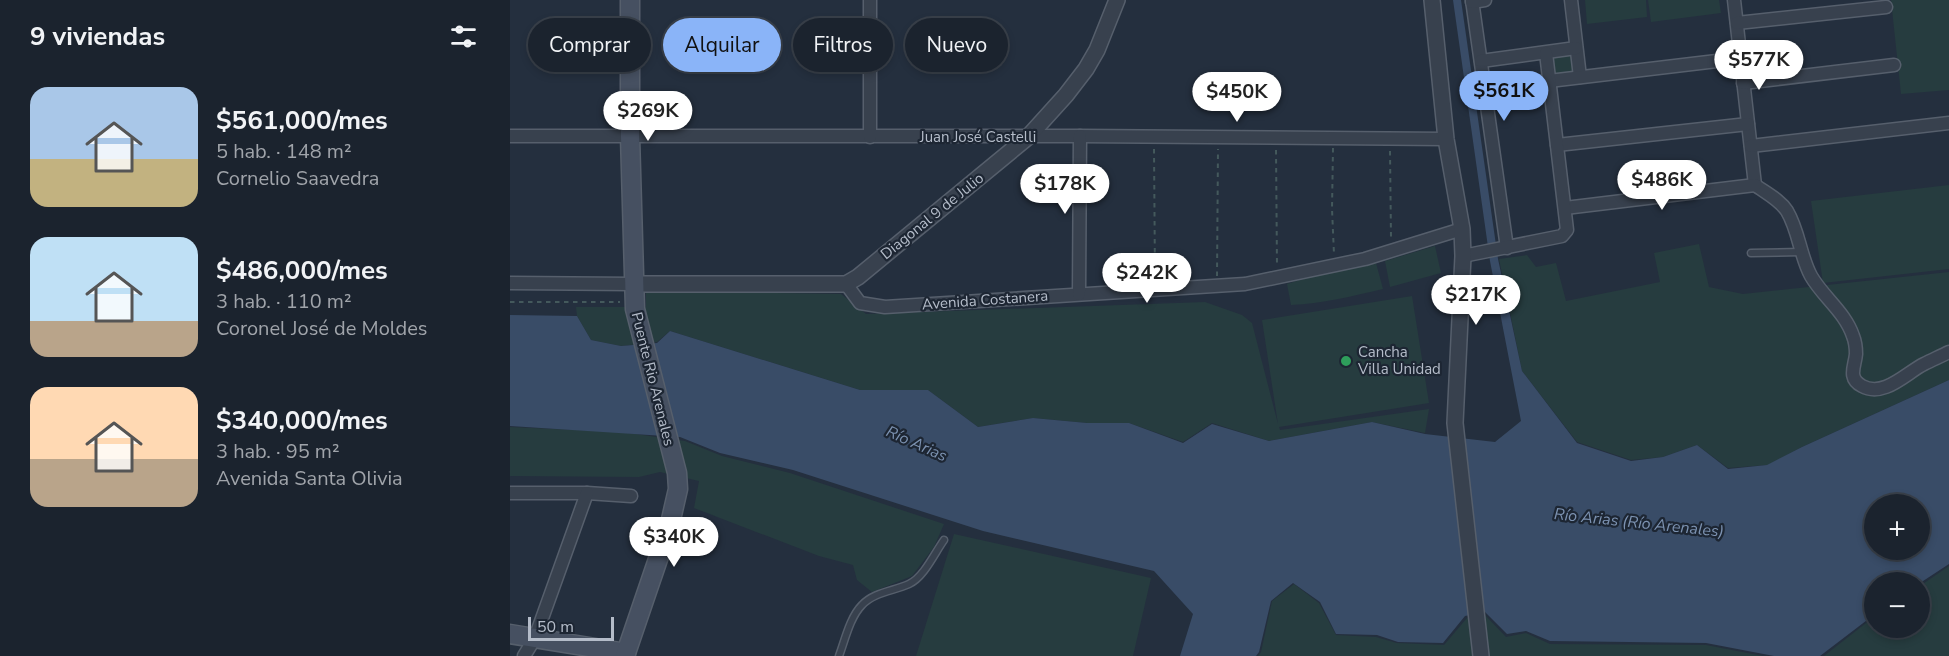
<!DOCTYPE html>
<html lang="es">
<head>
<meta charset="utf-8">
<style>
  body { margin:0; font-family:"Nunito Sans",sans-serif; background:#282f3a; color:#f1f3f6; height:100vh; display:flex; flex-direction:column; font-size:22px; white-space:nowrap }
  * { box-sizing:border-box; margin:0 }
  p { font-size:20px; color:#a0a4aa }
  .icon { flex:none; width:33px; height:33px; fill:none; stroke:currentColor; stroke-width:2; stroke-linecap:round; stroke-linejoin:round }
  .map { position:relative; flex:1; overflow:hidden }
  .drawer { display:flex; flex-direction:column; background:#1b232e; width:510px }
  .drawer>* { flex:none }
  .top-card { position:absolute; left:18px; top:18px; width:570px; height:54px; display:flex; gap:12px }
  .buttons { position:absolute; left:1354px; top:494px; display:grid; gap:12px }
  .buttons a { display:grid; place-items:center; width:66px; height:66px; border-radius:50%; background:#1b232e; box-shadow:0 3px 9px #0003,0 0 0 2px #39404a; font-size:30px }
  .scale { position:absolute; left:18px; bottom:15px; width:86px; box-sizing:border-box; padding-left:6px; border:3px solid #b4bcc9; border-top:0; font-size:16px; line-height:21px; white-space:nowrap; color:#b4bcc9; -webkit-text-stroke:4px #1d2633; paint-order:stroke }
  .price { position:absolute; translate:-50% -51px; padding:0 14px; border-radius:21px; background:#fff; color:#222; font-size:20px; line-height:39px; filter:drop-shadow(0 2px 3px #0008) }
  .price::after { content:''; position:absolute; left:50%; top:36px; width:18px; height:14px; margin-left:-9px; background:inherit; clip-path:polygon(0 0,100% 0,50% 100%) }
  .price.current { background:#8ab4f8; color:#111 }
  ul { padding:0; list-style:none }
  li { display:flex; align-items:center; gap:18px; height:150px; padding:0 30px }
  li span { display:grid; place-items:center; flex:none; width:168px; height:120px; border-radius:18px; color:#555 }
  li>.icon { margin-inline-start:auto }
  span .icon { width:72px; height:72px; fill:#fffc; stroke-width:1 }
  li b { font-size:26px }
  h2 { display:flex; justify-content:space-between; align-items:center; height:72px; padding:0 30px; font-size:26px }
  .tag { padding:0 21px; border-radius:27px; background:#1b232e; box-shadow:0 3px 9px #0003,0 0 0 2px #39404a; font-size:21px; line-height:54px }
  .tag.current { background:#8ab4f8; color:#111 }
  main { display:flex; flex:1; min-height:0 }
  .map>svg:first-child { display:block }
  .green { fill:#263c3f }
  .water { fill:#394c67; fill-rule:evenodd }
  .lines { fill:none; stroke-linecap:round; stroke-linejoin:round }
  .service-casing { stroke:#565f6c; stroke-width:9 }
  .minor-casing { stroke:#565f6c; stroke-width:15 }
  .tertiary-casing { stroke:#565f6c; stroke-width:18 }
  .secondary-casing { stroke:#565f6c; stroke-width:21 }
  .path { stroke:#44595c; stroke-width:2; stroke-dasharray:4.5 4.5; stroke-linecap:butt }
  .service { stroke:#38414e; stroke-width:6 }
  .minor { stroke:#38414e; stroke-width:12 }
  .tertiary { stroke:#38414e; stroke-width:15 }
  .secondary { stroke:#465061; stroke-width:18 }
  .leisure-dot { fill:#2e9e5b; stroke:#1d2633; stroke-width:2 }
  .labels { text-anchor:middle; stroke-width:4.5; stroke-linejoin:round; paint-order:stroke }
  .street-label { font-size:15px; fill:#b4bcc9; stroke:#1d2633 }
  .poi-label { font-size:15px; fill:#b4bcc9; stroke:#1d2633; text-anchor:start }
  .water-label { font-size:16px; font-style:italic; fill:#7c92b1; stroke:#1d2633 }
</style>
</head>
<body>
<main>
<section class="drawer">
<h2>9 viviendas<svg class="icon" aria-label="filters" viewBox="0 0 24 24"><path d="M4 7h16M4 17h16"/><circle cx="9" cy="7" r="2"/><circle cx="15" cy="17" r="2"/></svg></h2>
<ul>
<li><span style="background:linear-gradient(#a9c7e8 60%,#c2b280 0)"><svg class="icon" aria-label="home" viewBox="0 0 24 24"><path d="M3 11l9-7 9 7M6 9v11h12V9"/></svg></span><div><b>$561,000/mes</b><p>5 hab. · 148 m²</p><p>Cornelio Saavedra</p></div></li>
<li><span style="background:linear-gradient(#bfe0f5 70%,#b9a48a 0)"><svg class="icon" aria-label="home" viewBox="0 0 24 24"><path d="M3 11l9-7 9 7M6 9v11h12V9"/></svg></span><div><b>$486,000/mes</b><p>3 hab. · 110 m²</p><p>Coronel José de Moldes</p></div></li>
<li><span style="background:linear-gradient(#ffd9b3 60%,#b9a48a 0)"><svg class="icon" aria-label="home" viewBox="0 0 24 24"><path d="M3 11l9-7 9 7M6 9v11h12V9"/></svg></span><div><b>$340,000/mes</b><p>3 hab. · 95 m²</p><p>Avenida Santa Olivia</p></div></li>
</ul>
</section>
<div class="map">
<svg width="1439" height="656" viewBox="0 0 1439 656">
  <rect width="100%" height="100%" fill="#242f3e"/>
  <!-- green -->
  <g class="green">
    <path d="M1075,0H1136L1137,17L1077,24Z"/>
    <path d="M1138,0H1209L1211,13L1141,22Z"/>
    <path d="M1381,0H1439V90L1391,94Z"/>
    <path d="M1061,54L1064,56L1066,70L1062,73L1046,75L1042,74L1040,57Z"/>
    <path d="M1439,185V269L1313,283L1301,201Z"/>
    <path d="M1189,244L1199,287L1233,294L1439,272V380L1292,447L1258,465L1218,468L1187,445L1153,457L1121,460L1067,442L1012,371L989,259L1017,255L1026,267L1046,263L1056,301L1150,282L1144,253Z"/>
    <path d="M925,246L931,273L880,287L875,261Z"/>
    <path d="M866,263L873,289C842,296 812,304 781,305L777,284C806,274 836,271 866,263Z"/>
    <path d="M136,291L331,294L356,314L695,302L732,315L742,323L768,424L752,320L902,296L919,403L769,427L770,430L919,409L915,433L862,422L759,441L702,423L673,442L619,423H577L523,418L468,427L418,390H350L160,331L147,342L111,346L81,340L67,316L66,307H136Z"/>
    <path d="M0,427L111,432L175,441L212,456L280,473L434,524L424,547L402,576L362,592L347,580L343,565L309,556L184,508L189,481L150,472L129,477L0,476Z"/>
    <path d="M444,534L641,578L623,656H406Z"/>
    <path d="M1439,566V656H1314L1365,616V627H1410V586Z"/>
    <path d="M784,584L809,603L826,635L866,637L887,643L934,645L957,618L974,614L996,637L1016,633L1040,644L1196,645L1253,656H748L751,652L762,601Z"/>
  </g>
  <!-- water -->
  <path class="water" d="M943,0H951L988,259L1012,371L1067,443L1121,461L1153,457L1187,445L1218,469L1257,465L1292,447L1439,380V564L1410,583L1365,582V614L1310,656H1264L1196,643L1040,641L1016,631L997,634L975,612L955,616L933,643L888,642L867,635L826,634L810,602L783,583L761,601L749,652L746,656H670L683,614L644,571L473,531L283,470L210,453L170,437L0,426V315L67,316L81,340L111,346L147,343L160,331L350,390H418L468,427L523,418L577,423H619L673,443L702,424L759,441L862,422L915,434L985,442L1011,421L980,261ZM1365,504H1410V549H1365Z"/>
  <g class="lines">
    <!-- service casing -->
    <g class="service-casing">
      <g id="service">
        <path d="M1241,253L1291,252"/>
        <path d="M329,656C335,640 340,617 352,605C364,592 384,591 399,584C414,577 424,554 434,540"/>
      </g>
    </g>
    <!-- minor casing -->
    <g class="minor-casing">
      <g id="minor">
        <path d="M962,0L997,248"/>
        <path d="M1061,0L1070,77"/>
        <path d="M1224,0L1245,185"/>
        <path d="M962,2L975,0"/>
        <path d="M1227,23L1376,7"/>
        <path d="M971,61L1066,48"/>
        <path d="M1039,81L1232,58"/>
        <path d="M1233,83L1384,65"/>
        <path d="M0,136H570L936,139"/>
        <path d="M360,137V0"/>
        <path d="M1047,145L1238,124"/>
        <path d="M1241,146L1439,123"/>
        <path d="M1245,185C1256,193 1270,200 1277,211C1289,231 1290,256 1301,276C1313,297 1335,312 1343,336C1345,341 1346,348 1346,354C1345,366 1337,378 1352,386C1374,398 1396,373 1414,364C1422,360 1431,356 1439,352"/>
        <path d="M1055,208L1245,185"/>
        <path d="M953,256L1052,236L1057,230L1036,53"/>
        <path d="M0,283L124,284"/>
        <path d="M336,284L350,303L375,307L735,284L855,259L952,229"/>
        <path d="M569,294L570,136"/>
        <path d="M0,493H77L121,496"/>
        <path d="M14,656L25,638L77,493"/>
      </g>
    </g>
    <!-- tertiary casing -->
    <g class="tertiary-casing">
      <g id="tertiary">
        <path d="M922,0L936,139L952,229L953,256L945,423L971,656"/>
        <path d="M124,284H336L348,277L518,137L556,95L576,69L587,50L607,0"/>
      </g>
    </g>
    <!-- secondary casing -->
    <g class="secondary-casing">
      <g id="secondary">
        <path d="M0,634L116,653"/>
        <path d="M115,656L160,524L168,489L167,473L125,309L120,136V0"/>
      </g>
    </g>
    <!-- path -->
    <g class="path">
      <path d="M823,148L822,209L824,254"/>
      <path d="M644,149L645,278"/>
      <path d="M766,150L767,267"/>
      <path d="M880,151L881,238"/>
      <path d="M707,276L708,149"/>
      <path d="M0,302H110"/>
    </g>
    <!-- service -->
    <use href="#service" class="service"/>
    <!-- minor -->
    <use href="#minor" class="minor"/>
    <!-- tertiary -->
    <use href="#tertiary" class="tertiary"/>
    <!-- secondary -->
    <use href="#secondary" class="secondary"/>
  </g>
  <!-- markers -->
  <circle class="leisure-dot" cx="836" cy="361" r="6"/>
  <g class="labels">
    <!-- street labels -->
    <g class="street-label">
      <text x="468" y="142">Juan José Castelli</text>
      <text transform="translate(422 216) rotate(-39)" y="5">Diagonal 9 de Julio</text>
      <text transform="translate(475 300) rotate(-4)" y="5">Avenida Costanera</text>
      <text transform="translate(143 379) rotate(76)" y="5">Puente Rio Arenales</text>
    </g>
    <!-- poi labels -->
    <g class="poi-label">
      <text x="848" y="357">Cancha<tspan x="848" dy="17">Villa Unidad</tspan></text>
    </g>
    <!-- water labels -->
    <g class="water-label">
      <text transform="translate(407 443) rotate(24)" y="6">Río Arias</text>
      <text transform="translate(1129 522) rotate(6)" y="6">Río Arias (Río Arenales)</text>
    </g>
  </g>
</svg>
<div class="buttons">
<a>+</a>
<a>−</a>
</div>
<div class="scale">50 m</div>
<b class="price" style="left:1249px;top:91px">$577K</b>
<b class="price current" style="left:994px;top:122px">$561K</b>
<b class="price" style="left:727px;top:123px">$450K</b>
<b class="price" style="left:138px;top:142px">$269K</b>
<b class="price" style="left:1152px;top:211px">$486K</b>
<b class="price" style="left:555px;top:215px">$178K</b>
<b class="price" style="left:637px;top:304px">$242K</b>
<b class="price" style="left:966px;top:326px">$217K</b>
<b class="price" style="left:164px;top:568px">$340K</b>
<div class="top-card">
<a class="tag">Comprar</a>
<a class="tag current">Alquilar</a>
<a class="tag">Filtros</a>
<a class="tag">Nuevo</a>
</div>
</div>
</main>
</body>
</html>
